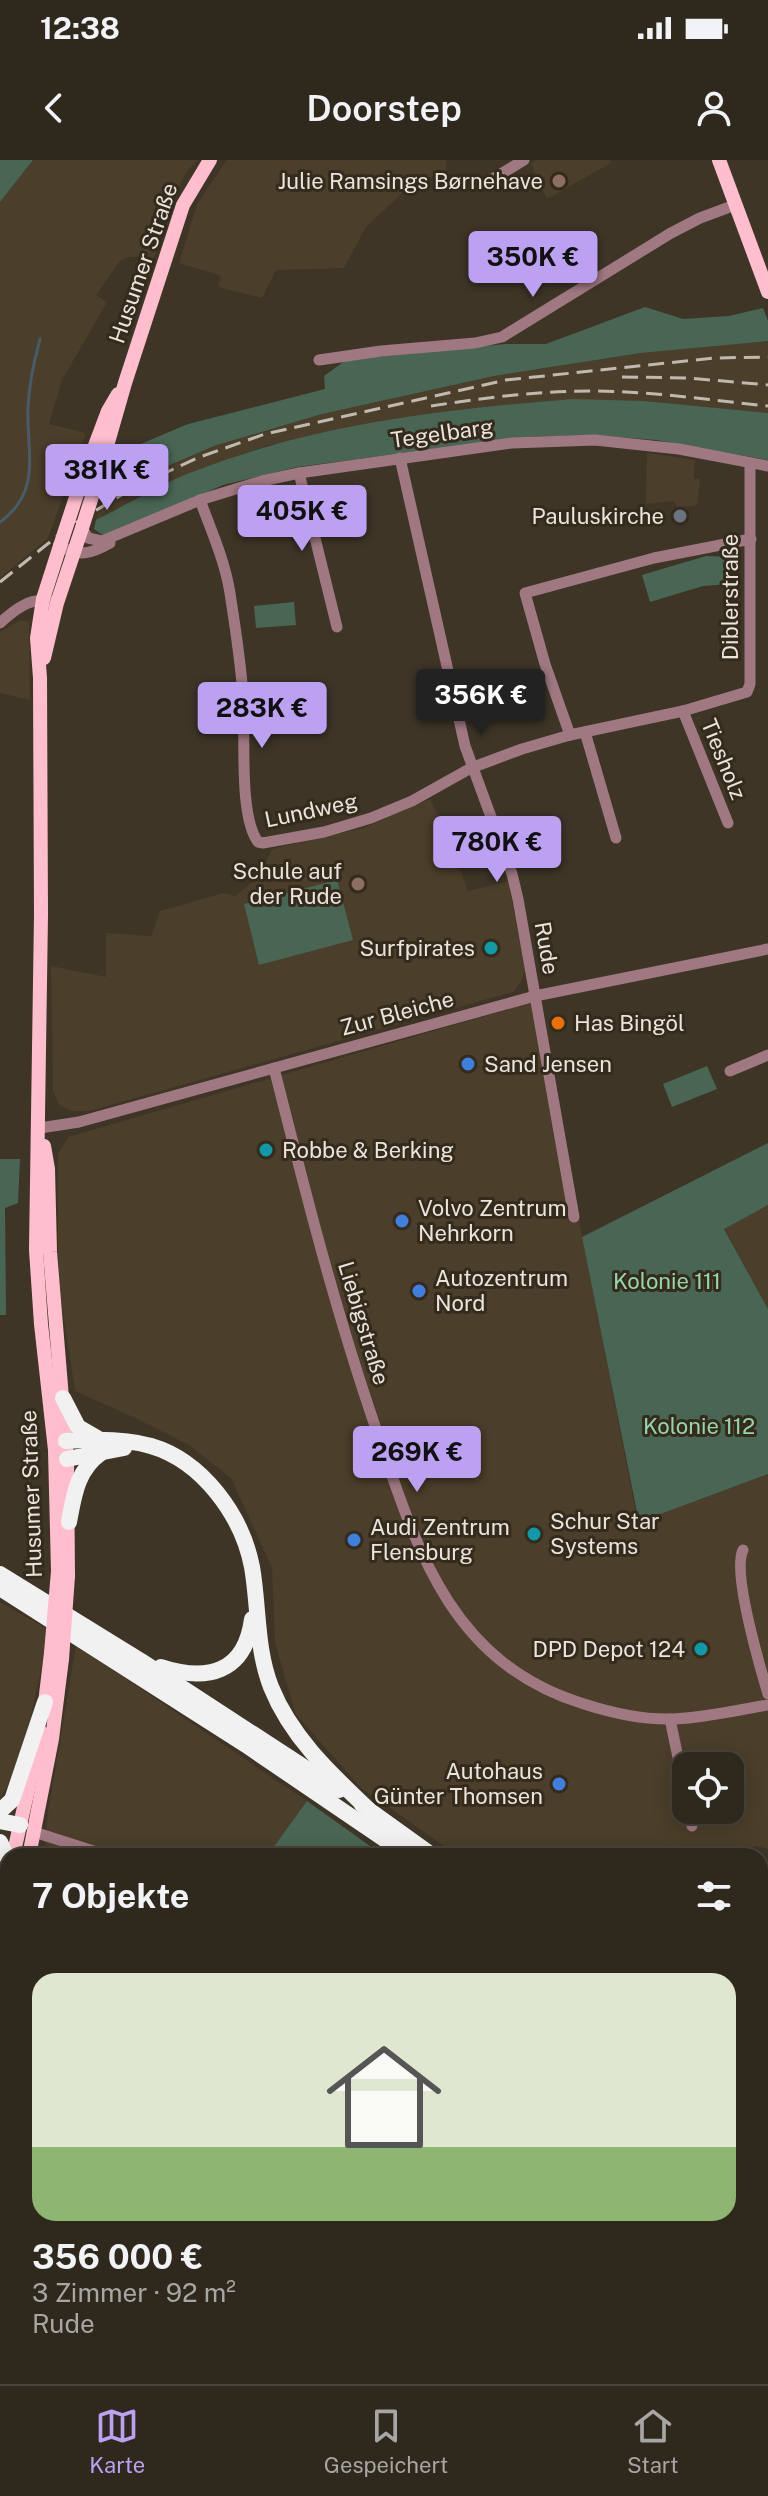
<!DOCTYPE html>
<html lang="de">
<head>
<meta charset="utf-8">
<style>
  body { margin:0; font-family:"Public Sans",sans-serif; background:#363026; color:#f1f3f6; height:100vh; display:flex; flex-direction:column; font-size:30px; white-space:nowrap }
  * { box-sizing:border-box; margin:0 }
  p { font-size:26px; color:#a7a6a4 }
  .icon { flex:none; width:44px; height:44px; fill:none; stroke:currentColor; stroke-width:2; stroke-linecap:round; stroke-linejoin:round }
  .map { position:relative; flex:1; overflow:hidden }
  .details { position:absolute; left:0px; top:1688px; width:768px; height:536px; display:flex; flex-direction:column; background:#2e281d; border-radius:24px 24px 0 0; box-shadow:0 4px 20px #0003,0 0 0 2px #49443b }
  .details>* { flex:none }
  .controls { position:absolute; left:672px; top:1592px; display:grid; gap:16px }
  .controls a { display:grid; place-items:center; width:72px; height:72px; border-radius:16px; background:#2e281d; box-shadow:0 4px 20px #0003,0 0 0 2px #49443b; font-size:40px }
  .price { position:absolute; translate:-50% -68px; padding:0 18px; border-radius:8px; background:#bca0f2; color:#111; font-size:26px; line-height:52px; filter:drop-shadow(0 2px 4px #0008) }
  .price::after { content:''; position:absolute; left:50%; top:48px; width:24px; height:18px; margin-left:-12px; background:inherit; clip-path:polygon(0 0,100% 0,50% 100%) }
  .price.on { background:#222; color:#fff }
  ul { padding:0; list-style:none }
  li { display:grid; align-content:center; gap:16px; height:424px; padding:0 32px }
  li+li { border-top:2px solid #49443b }
  li span { display:grid; place-items:center; height:248px; border-radius:24px; color:#555 }
  li>.icon { margin-inline-start:auto }
  span .icon { width:144px; height:144px; fill:#fffc; stroke-width:1 }
  li b { font-size:34px }
  h2 { display:flex; justify-content:space-between; align-items:center; height:96px; padding:0 32px; font-size:34px }
  .status { display:flex; justify-content:space-between; align-items:center; height:56px; padding:0 40px; background:#2e281d; direction:ltr }
  .status svg { height:22px; fill:currentColor }
  header { display:flex; justify-content:space-between; align-items:center; height:104px; padding:0 32px; background:#2e281d; font-size:36px; font-weight:600 }
  .tab-bar { display:flex; justify-content:space-around; align-items:center; height:112px; border-top:2px solid #49443b; background:#2e281d; font-size:22px; color:#a7a6a4 }
  .tab-bar a { display:grid; justify-items:center; gap:4px }
  .tab-bar .on { color:#bca0f2 }
  .map>svg:first-child { display:block }
  .built { fill:#4b3e2a; fill-rule:evenodd }
  .green { fill:#496654 }
  .lines { fill:none; stroke-linecap:round; stroke-linejoin:round }
  .stream { stroke:#475c68; stroke-width:3 }
  .minor { stroke:#a07882; stroke-width:11 }
  .major { stroke:#ffbece; stroke-width:14 }
  .highway { stroke:#f1f1f1; stroke-width:16 }
  .rail { stroke:#c0b9af; stroke-width:3; stroke-dasharray:16 8; stroke-linecap:butt }
  .major-bridge { stroke:#ffbece; stroke-width:14 }
  .education-dot { fill:#8d6e63; stroke:#342b1d; stroke-width:3 }
  .worship-dot { fill:#6b7280; stroke:#342b1d; stroke-width:3 }
  .culture-dot { fill:#0f9aa8; stroke:#342b1d; stroke-width:3 }
  .food-dot { fill:#e8710a; stroke:#342b1d; stroke-width:3 }
  .shop-dot { fill:#3f7fe0; stroke:#342b1d; stroke-width:3 }
  .labels { text-anchor:middle; stroke-width:6; stroke-linejoin:round; paint-order:stroke }
  .poi-label { font-size:22px; fill:#eae4dc; stroke:#342b1d; text-anchor:start }
  .street-label { font-size:22px; fill:#eae4dc; stroke:#342b1d }
  .park-label { font-size:22px; fill:#95d5ae; stroke:#342b1d }
</style>
</head>
<body>
<div class="status"><b>12:38</b><svg viewBox="0 0 49 12"><path d="M0 12V9h3v3zM5 12V6h3v6zM10 12V3h3v9zM15 12V0h3v12zM26 1h20v11H26zM47 4h2v5h-2z"/></svg></div>
<header><svg class="icon" aria-label="back" viewBox="0 0 24 24"><path d="M15 5l-7 7 7 7"/></svg>Doorstep<svg class="icon" aria-label="person" viewBox="0 0 24 24"><circle cx="12" cy="8" r="4"/><path d="M4 21q1-7 8-7t8 7"/></svg></header>
<div class="map">
<svg width="768" height="2224" viewBox="0 0 768 2224">
  <rect width="100%" height="100%" fill="#3e3527"/>
  <!-- built -->
  <g class="built">
    <path d="M33,0H198L187,11L170,44L151,108L142,97H129L120,101L96,135L107,142L62,220L49,264L86,273L48,378L0,418V42Z"/>
    <path d="M227,0H447L446,10L409,27L366,67L344,108L276,110L262,138L218,127L221,116L179,103L197,44Z"/>
    <path d="M536,0H610L611,3L547,39L531,4Z"/>
    <path d="M768,181V253L644,241L269,285L197,310L96,360L102,341L158,310L214,286L322,254L494,216L641,193Z"/>
    <path d="M647,293L695,300L694,319H700L697,345L677,348L674,341L646,344Z"/>
    <path d="M21,460L29,462L30,540L0,533V472Z"/>
    <path d="M430,639L440,659L468,731L508,721L525,809L522,820L513,832L89,951H72L60,946L53,931L51,806L106,817V773L151,776L160,751L223,733L235,736L259,717L272,689L363,668Z"/>
    <path d="M540,840L582,1077L638,1362L768,1314V1689L756,1686L711,1696H458L360,1627L295,1553L275,1482L272,1408L231,1318L189,1285L135,1258L75,1231L60,1134L58,1093V994L68,977ZM686,1606H730V1650H686Z"/>
    <path d="M768,1045V1149L724,1068Z"/>
    <path d="M0,1442L47,1469L45,1491L30,1560L12,1618L0,1639Z"/>
    <path d="M76,1485L307,1641L267,1696H93L45,1685L48,1652Z"/>
    <path d="M0,2188L8,2190V2216H263L264,2224H0Z"/>
  </g>
  <!-- green -->
  <g class="green">
    <path d="M0,0H33L0,42Z"/>
    <path d="M645,147L683,159L729,156L763,148L768,161V181L641,193L494,216L322,254L214,286L158,310L102,341L117,294L188,264L325,229L324,216L346,200L505,184H546Z"/>
    <path d="M573,239L644,241L768,253V300L656,280L593,275L526,277L297,307L223,325L111,374L103,375L94,369L96,360C130,343 164,322 200,309C320,263 447,249 573,239Z"/>
    <path d="M706,396L729,397L730,424L703,426L650,442L642,415Z"/>
    <path d="M294,442L296,465L256,468L254,446Z"/>
    <path d="M337,720L353,780L259,805L244,744Z"/>
    <path d="M707,906L717,929L672,947L663,924Z"/>
    <path d="M768,983V1045L724,1069L768,1149V1314L639,1362L582,1077Z"/>
    <path d="M0,999H20L18,1043L5,1048L6,1155H0Z"/>
    <path d="M307,1641L384,1696H267Z"/>
    <path d="M8,1836V2075L0,2079V1869Z"/>
    <path d="M767,2011L768,2224H264L263,2216H760V2014Z"/>
  </g>
  <g class="lines">
    <!-- stream -->
    <g class="stream">
      <path d="M0,362C43,331 26,291 28,247C29,224 34,201 40,179"/>
      <path d="M366,2216L372,2224"/>
    </g>
    <!-- minor -->
    <g class="minor">
      <path d="M491,20L524,0"/>
      <path d="M319,200L381,191L475,183L502,177L671,73L700,58L735,45"/>
      <path d="M400,298L465,586L512,714L518,739L574,1057"/>
      <path d="M299,313L337,467"/>
      <path d="M200,340C211,370 225,401 230,433C235,467 241,502 243,537C246,572 238,655 258,682L263,683L324,672L371,658L412,641L471,608L522,589L570,575L683,551L747,532L750,524V303"/>
      <path d="M82,368L88,378L102,381L200,340L262,321L299,313L512,283L595,280L679,289L768,306"/>
      <path d="M60,386C79,397 91,394 110,383"/>
      <path d="M0,463C13,451 30,437 49,441"/>
      <path d="M683,551L728,663"/>
      <path d="M585,572L616,678"/>
      <path d="M570,575L545,504L525,433L654,398L751,379"/>
      <path d="M274,908C304,1027 334,1146 374,1263C415,1383 447,1502 584,1544C612,1553 643,1560 673,1559C704,1558 737,1550 768,1545"/>
      <path d="M730,911L768,895"/>
      <path d="M40,968L79,962L535,836L768,789"/>
      <path d="M743,1390C732,1412 760,1507 768,1534"/>
      <path d="M670,1559L686,1636"/>
      <path d="M689,1650L692,1666"/>
      <path d="M34,1672L109,1696"/>
      <path d="M229,1696L231,1692"/>
      <path d="M760,1772L768,1774"/>
      <path d="M43,2224L46,2216"/>
    </g>
    <!-- major -->
    <g class="major">
      <path d="M719,0L768,132"/>
      <path d="M96,324L125,223L183,45L210,0"/>
      <path d="M79,328L108,251L118,234"/>
      <path d="M44,498L57,443L82,368"/>
      <path d="M44,986L48,1009L50,1092L67,1299L68,1416"/>
      <path d="M58,1411L55,1290L41,1164L36,1090L41,755L40,518L37,478L43,439L60,386"/>
      <path d="M44,1551L51,1493"/>
      <path d="M13,1696L41,1572"/>
      <path d="M29,1696L52,1579L62,1499"/>
      <path d="M0,1828L8,1791"/>
    </g>
    <!-- highway -->
    <g class="highway">
      <path d="M63,1238L78,1267L97,1278"/>
      <path d="M66,1281C93,1279 124,1278 151,1286C202,1301 242,1355 252,1407C259,1447 256,1489 271,1527C291,1577 331,1614 369,1650"/>
      <path d="M67,1299L124,1288"/>
      <path d="M69,1362C74,1335 77,1310 101,1293"/>
      <path d="M0,1414L141,1501L339,1630"/>
      <path d="M0,1428L246,1585L409,1696"/>
      <path d="M161,1507C207,1522 245,1513 252,1459"/>
      <path d="M362,1645L433,1696"/>
      <path d="M0,1651L12,1640L45,1542"/>
      <path d="M0,1661L20,1665"/>
      <path d="M0,1682L5,1693L3,1739"/>
      <path d="M760,1937L768,1943"/>
      <path d="M760,1955L768,1961"/>
    </g>
    <!-- rail -->
    <g class="rail">
      <path d="M622,217L688,218L768,225"/>
      <path d="M431,246C483,238 537,231 590,231C650,231 709,240 768,246"/>
      <path d="M0,422L70,366L133,328L197,298L265,274L506,220L714,198L768,197"/>
      <path d="M760,1914L768,1912"/>
      <path d="M0,2081L8,2077"/>
    </g>
    <!-- major-bridge -->
    <g class="major-bridge">
      <path d="M82,368L96,324"/>
      <path d="M60,386L79,328"/>
      <path d="M51,1493L58,1411"/>
      <path d="M62,1499L68,1416"/>
    </g>
  </g>
  <!-- markers -->
  <g class="education-dot">
    <circle cx="559" cy="21" r="8"/>
    <circle cx="358" cy="724" r="8"/>
  </g>
  <circle class="worship-dot" cx="680" cy="356" r="8"/>
  <g class="culture-dot">
    <circle cx="491" cy="788" r="8"/>
    <circle cx="266" cy="990" r="8"/>
    <circle cx="534" cy="1374" r="8"/>
    <circle cx="701" cy="1489" r="8"/>
  </g>
  <circle class="food-dot" cx="558" cy="863" r="8"/>
  <g class="shop-dot">
    <circle cx="468" cy="904" r="8"/>
    <circle cx="402" cy="1061" r="8"/>
    <circle cx="419" cy="1131" r="8"/>
    <circle cx="354" cy="1380" r="8"/>
    <circle cx="559" cy="1624" r="8"/>
  </g>
  <g class="labels">
    <!-- poi labels -->
    <g class="poi-label">
      <text x="543" y="29" text-anchor="end">Julie Ramsings Børnehave</text>
      <text x="664" y="364" text-anchor="end">Pauluskirche</text>
      <text x="342" y="719" text-anchor="end">Schule auf<tspan x="342" dy="25">der Rude</tspan></text>
      <text x="475" y="796" text-anchor="end">Surfpirates</text>
      <text x="574" y="871">Has Bingöl</text>
      <text x="484" y="912">Sand Jensen</text>
      <text x="282" y="998">Robbe &amp; Berking</text>
      <text x="418" y="1056">Volvo Zentrum<tspan x="418" dy="25">Nehrkorn</tspan></text>
      <text x="435" y="1126">Autozentrum<tspan x="435" dy="25">Nord</tspan></text>
      <text x="550" y="1369">Schur Star<tspan x="550" dy="25">Systems</tspan></text>
      <text x="370" y="1375">Audi Zentrum<tspan x="370" dy="25">Flensburg</tspan></text>
      <text x="685" y="1497" text-anchor="end">DPD Depot 124</text>
      <text x="543" y="1619" text-anchor="end">Autohaus<tspan x="543" dy="25">Günter Thomsen</tspan></text>
    </g>
    <!-- street labels -->
    <g class="street-label">
      <text transform="translate(143 103) rotate(-71)" y="8">Husumer Straße</text>
      <text transform="translate(442 273) rotate(-8)" y="8">Tegelbarg</text>
      <text transform="translate(730 437) rotate(-90)" y="8">Diblerstraße</text>
      <text transform="translate(724 599) rotate(68)" y="8">Tiesholz</text>
      <text transform="translate(311 650) rotate(-12)" y="8">Lundweg</text>
      <text transform="translate(547 788) rotate(80)" y="8">Rude</text>
      <text transform="translate(397 853) rotate(-15)" y="8">Zur Bleiche</text>
      <text transform="translate(364 1163) rotate(73)" y="8">Liebigstraße</text>
      <text transform="translate(31 1334) rotate(-92)" y="8">Husumer Straße</text>
    </g>
    <!-- park labels -->
    <g class="park-label">
      <text x="667" y="1129">Kolonie 111</text>
      <text x="699" y="1274">Kolonie 112</text>
    </g>
  </g>
</svg>
<div class="controls">
<a><svg class="icon" aria-label="locate" viewBox="0 0 24 24"><circle cx="12" cy="12" r="6"/><path d="M12 2v4M12 18v4M2 12h4M18 12h4"/></svg></a>
</div>
<b class="price" style="left:533px;top:139px">350K €</b>
<b class="price" style="left:107px;top:352px">381K €</b>
<b class="price" style="left:302px;top:393px">405K €</b>
<b class="price on" style="left:481px;top:577px">356K €</b>
<b class="price" style="left:262px;top:590px">283K €</b>
<b class="price" style="left:497px;top:724px">780K €</b>
<b class="price" style="left:417px;top:1334px">269K €</b>
<section class="details">
<h2>7 Objekte<svg class="icon" aria-label="filters" viewBox="0 0 24 24"><path d="M4 7h16M4 17h16"/><circle cx="9" cy="7" r="2"/><circle cx="15" cy="17" r="2"/></svg></h2>
<ul>
<li><span style="background:linear-gradient(#dfe7d0 70%,#8fb573 0)"><svg class="icon" aria-label="home" viewBox="0 0 24 24"><path d="M3 11l9-7 9 7M6 9v11h12V9"/></svg></span><div><b>356 000 €</b><p>3 Zimmer · 92 m²</p><p>Rude</p></div></li>
</ul>
</section>
</div>
<nav class="tab-bar">
<a class="on"><svg class="icon" aria-label="map" viewBox="0 0 24 24"><path d="M3 6l6-2 6 2 6-2v14l-6 2-6-2-6 2zM9 4v14M15 6v14"/></svg>Karte</a>
<a><svg class="icon" aria-label="saved" viewBox="0 0 24 24"><path d="M7 4h10v16l-5-4-5 4z"/></svg>Gespeichert</a>
<a><svg class="icon" aria-label="home" viewBox="0 0 24 24"><path d="M3 11l9-7 9 7M6 9v11h12V9"/></svg>Start</a>
</nav>
</body>
</html>
